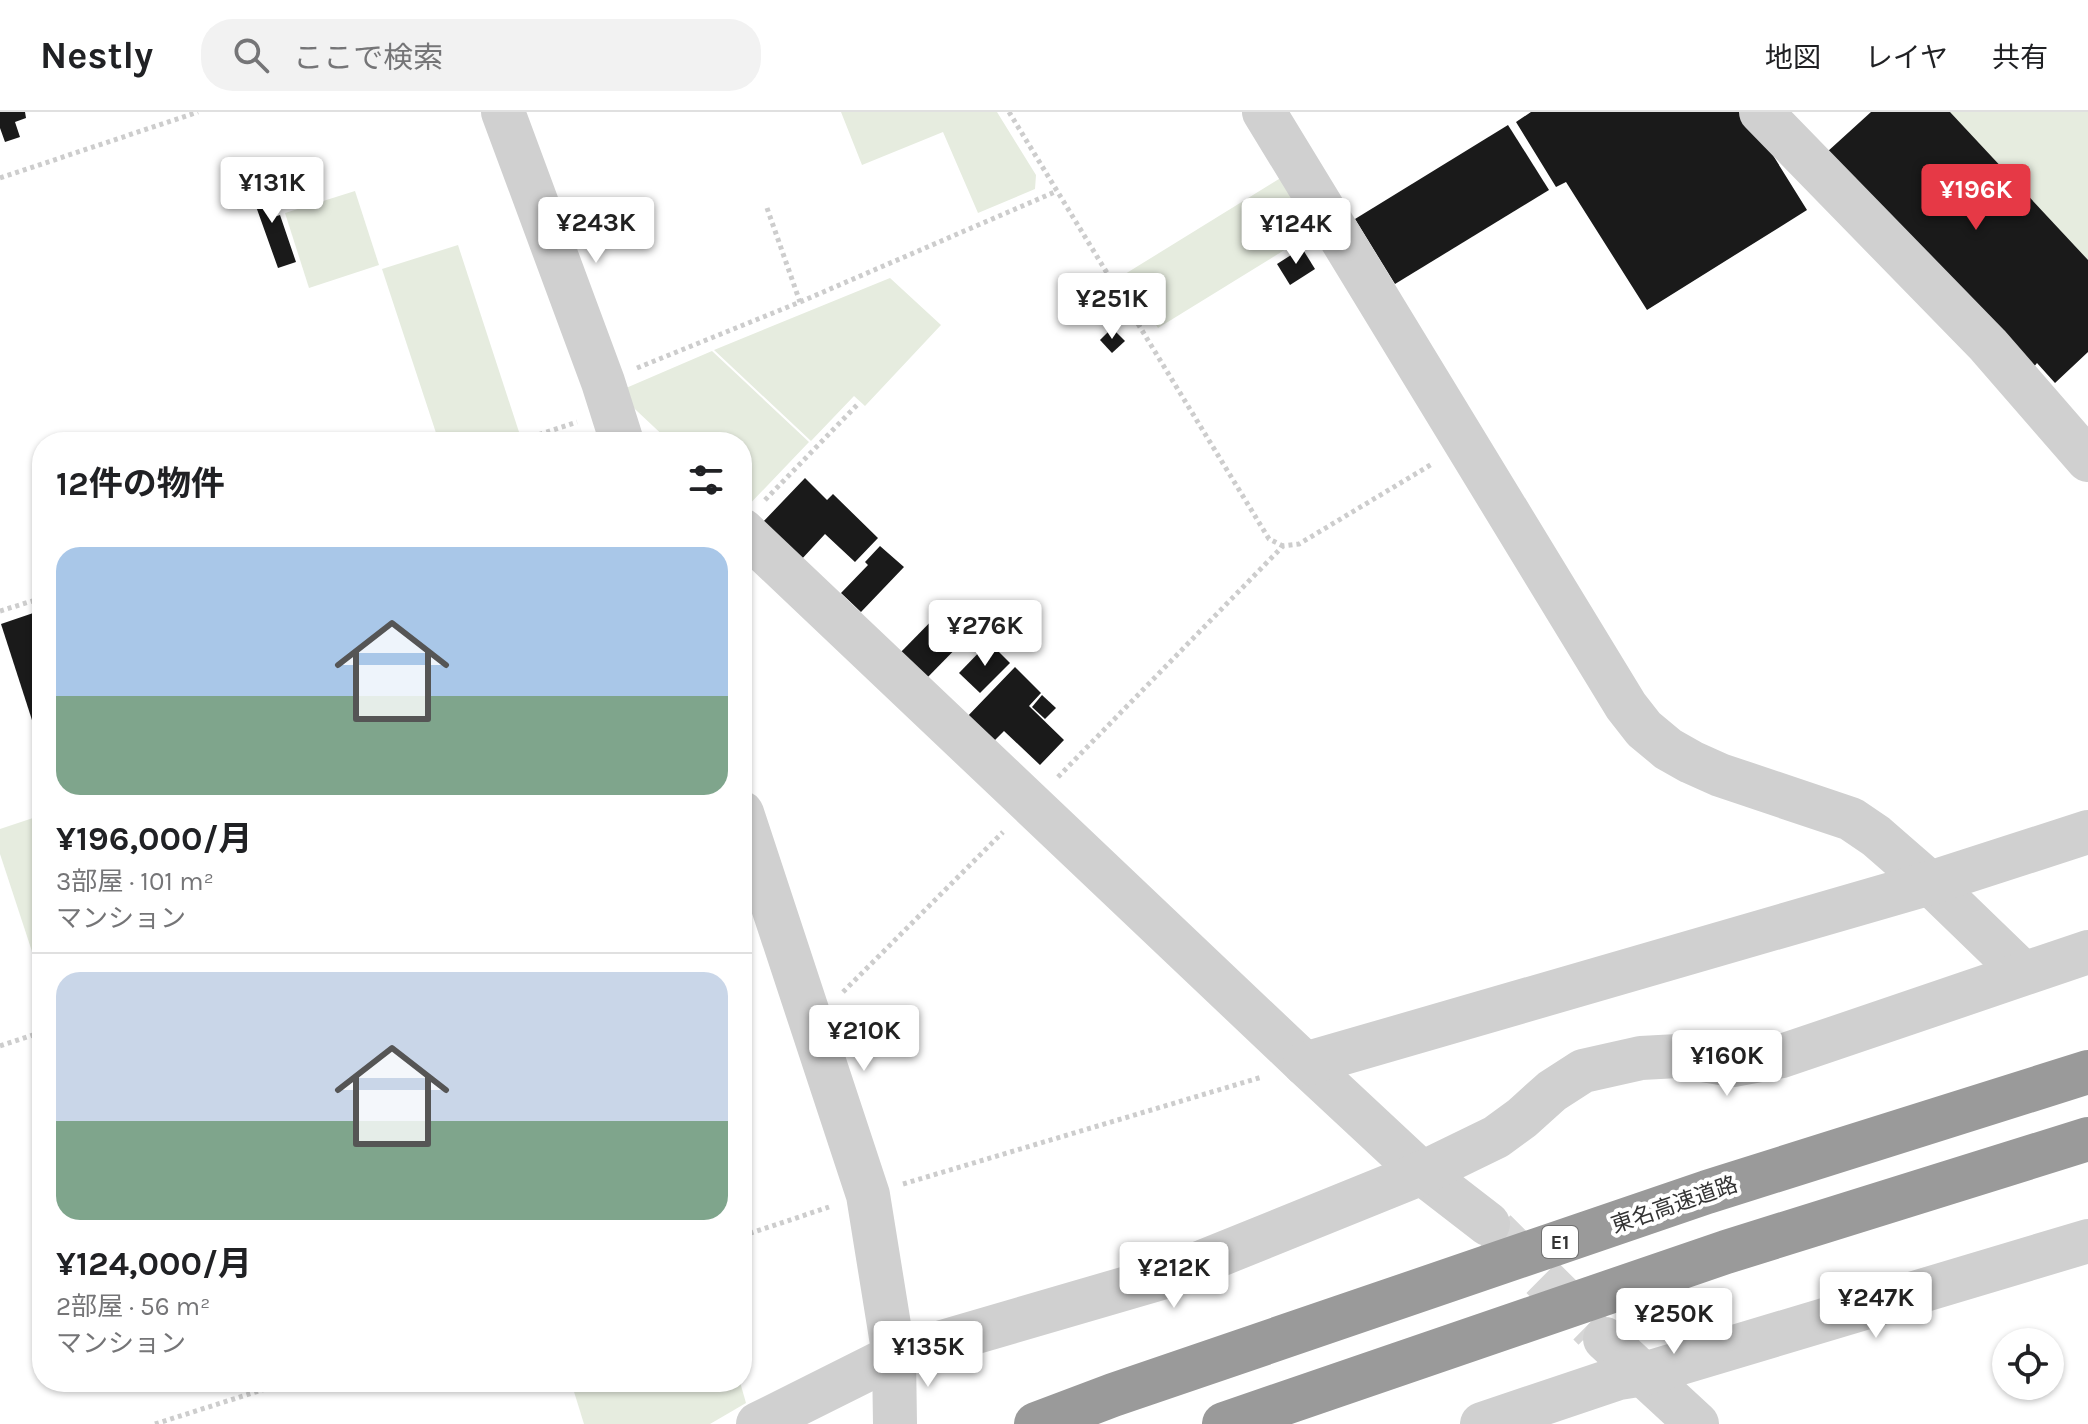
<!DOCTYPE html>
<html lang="ja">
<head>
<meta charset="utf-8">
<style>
  body { margin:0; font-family:Karla,"Noto Sans JP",sans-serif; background:#f2f2f2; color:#202124; height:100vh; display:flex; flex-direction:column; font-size:30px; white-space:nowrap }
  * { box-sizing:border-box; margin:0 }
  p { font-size:26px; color:#757577 }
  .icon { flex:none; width:44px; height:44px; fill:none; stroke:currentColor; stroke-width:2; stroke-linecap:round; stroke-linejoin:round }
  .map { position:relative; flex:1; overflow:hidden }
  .sheet { position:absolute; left:32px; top:320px; width:720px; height:960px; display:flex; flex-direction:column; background:#fff; border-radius:32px; box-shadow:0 2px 6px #0004 }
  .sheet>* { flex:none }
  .fabs { position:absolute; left:1992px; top:1216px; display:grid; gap:16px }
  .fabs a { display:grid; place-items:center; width:72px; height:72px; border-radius:50%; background:#fff; box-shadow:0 2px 6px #0004; font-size:40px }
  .price { position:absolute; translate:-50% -68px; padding:0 18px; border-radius:8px; background:#fff; color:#222; font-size:26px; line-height:52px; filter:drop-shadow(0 2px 4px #0008) }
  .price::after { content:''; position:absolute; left:50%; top:48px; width:24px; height:18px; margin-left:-12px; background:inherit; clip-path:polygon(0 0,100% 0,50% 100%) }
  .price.on { background:#e63946; color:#fff }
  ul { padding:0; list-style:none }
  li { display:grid; align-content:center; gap:16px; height:424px; padding:0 24px }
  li+li { border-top:2px solid #e0e0e0 }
  li span { display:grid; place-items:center; height:248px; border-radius:24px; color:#555 }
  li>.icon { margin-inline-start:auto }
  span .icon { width:144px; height:144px; fill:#fffc; stroke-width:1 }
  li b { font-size:34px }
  h2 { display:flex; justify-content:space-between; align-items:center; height:96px; padding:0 24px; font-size:34px }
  header { display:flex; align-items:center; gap:48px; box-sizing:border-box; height:112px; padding:0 40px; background:#fff; border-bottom:2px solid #e0e0e0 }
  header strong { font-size:38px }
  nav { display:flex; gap:44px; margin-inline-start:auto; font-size:28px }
  .search { width:560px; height:72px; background:#f2f2f2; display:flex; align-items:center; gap:20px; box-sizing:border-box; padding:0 28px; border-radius:32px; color:#757577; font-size:30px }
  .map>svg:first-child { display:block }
  .green { fill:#e6ecdf }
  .building { fill:#1a1a1a }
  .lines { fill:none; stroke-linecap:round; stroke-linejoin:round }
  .minor-tunnel { stroke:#d6d6d6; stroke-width:44; stroke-dasharray:44 22; stroke-linecap:butt }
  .path { stroke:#cdcdcd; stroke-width:5; stroke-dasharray:4 4; stroke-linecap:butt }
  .minor { stroke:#d0d0d0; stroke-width:44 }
  .highway { stroke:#9a9a9a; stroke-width:44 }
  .labels { text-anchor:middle; stroke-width:8; stroke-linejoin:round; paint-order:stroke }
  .shield { fill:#fff; stroke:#707070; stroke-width:2 }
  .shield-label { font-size:20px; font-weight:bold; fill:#333 }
  .street-label { font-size:22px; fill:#333; stroke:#fff }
</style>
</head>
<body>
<header>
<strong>Nestly</strong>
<div class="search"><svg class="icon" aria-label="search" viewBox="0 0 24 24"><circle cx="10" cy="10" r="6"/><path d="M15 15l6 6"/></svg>ここで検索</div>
<nav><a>地図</a><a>レイヤ</a><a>共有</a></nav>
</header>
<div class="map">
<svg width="2088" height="1312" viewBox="0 0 2088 1312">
  <rect width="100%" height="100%" fill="#fff"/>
  <!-- green -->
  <g class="green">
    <path d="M841,0H997L1036,63L1035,77L978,101L943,20L862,53Z"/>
    <path d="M1887,0H2088V221Z"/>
    <path d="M1292,59L1325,113L1158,216L1125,162Z"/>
    <path d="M355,79L379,153L309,176L285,101Z"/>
    <path d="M458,133L519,320L490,330H439L382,157Z"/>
    <path d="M890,166L941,213L865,294L854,284L811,329L714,238Z"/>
    <path d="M712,239L809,330L743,399L742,330H670L621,284L626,276Z"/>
    <path d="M42,703V870L0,742V717Z"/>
    <path d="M571,1270H740L746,1291L710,1312H584Z"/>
  </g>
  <!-- building -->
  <g class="building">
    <path d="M0,0H25L26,6L15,10L20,25L5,30L0,16Z"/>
    <path d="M1531,0H1746L1807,98L1647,198L1566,70L1556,75L1516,10Z"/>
    <path d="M1871,0H1950L2088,148V240L2055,271L2037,251L2029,261L1827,40Z"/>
    <path d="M1508,13L1549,78L1395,172L1355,107Z"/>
    <path d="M264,67L277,104L280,103L296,150L278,156L248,72Z"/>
    <path d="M1302,136L1315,157L1290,173L1277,152Z"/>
    <path d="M1112,216L1125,229L1112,241L1100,228Z"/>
    <path d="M805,366L827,388L833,382L878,426L855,450L825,422L800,449L761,412Z"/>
    <path d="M880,434L904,455L861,500L841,481L868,453L865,450Z"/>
    <path d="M948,492L975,517L923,570L897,544Z"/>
    <path d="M42,498V636H41L1,512Z"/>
    <path d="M989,530L1010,551L980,581L959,561Z"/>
    <path d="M1015,555L1041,581L1029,594L1064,628L1040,653L1004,619L990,633L964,608Z"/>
    <path d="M1042,583L1056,596L1045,607L1032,595Z"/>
  </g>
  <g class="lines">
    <!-- minor-tunnel -->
    <path class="minor-tunnel" d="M1495,1119L1594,1217"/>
    <!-- path -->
    <g class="path">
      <path d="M1009,0L1269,427L1283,434"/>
      <path d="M0,66L198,0"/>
      <path d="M767,96L800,190"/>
      <path d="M637,256L800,190L1057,79"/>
      <path d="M516,330L577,310"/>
      <path d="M765,388L857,293"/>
      <path d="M0,499L42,486"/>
      <path d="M1058,665L1283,434L1299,432L1432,352"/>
      <path d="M843,880L1003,720"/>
      <path d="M0,934L42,920"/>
      <path d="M903,1072L1262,965"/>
      <path d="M742,1124L829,1095"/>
      <path d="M155,1312L287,1270"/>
    </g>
    <!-- minor -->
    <g class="minor">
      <path d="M503,0L603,270L622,330"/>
      <path d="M1264,0L1626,594L1644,617L1668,637L1691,650L1720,663L1851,707L1876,724L1930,771L2023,861"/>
      <path d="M1761,0L1988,233L2088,348"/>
      <path d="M742,418L1305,952L1422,1061L1488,1112"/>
      <path d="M742,701L868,1083L894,1244L895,1312"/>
      <path d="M1305,952L1930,771L2088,720"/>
      <path d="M1605,1227L1697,1312"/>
      <path d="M758,1312L894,1244L1165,1165L1422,1061L1496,1025L1522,1006L1552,979L1583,959L1641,946L1678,944L1733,953L1782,944L2088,840"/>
      <path d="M1482,1312L1619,1266L1644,1262L2088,1129"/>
    </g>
    <!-- highway -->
    <g class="highway">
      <path d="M1036,1312L1113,1283L1707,1080L2088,960"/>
      <path d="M1224,1312L1726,1140L2088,1027"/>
    </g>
  </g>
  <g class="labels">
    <!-- shield labels -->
    <rect class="shield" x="1542" y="1114" width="36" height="32" rx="6"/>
    <g class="shield-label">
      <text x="1560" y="1137">E1</text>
    </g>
    <!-- street labels -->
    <g class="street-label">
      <text transform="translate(1674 1092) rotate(-19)" y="8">東名高速道路</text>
    </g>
  </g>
</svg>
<div class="fabs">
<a><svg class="icon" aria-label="locate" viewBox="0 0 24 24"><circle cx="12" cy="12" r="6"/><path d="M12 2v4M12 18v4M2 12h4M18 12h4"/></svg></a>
</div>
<b class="price" style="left:272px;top:113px">¥131K</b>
<b class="price on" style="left:1976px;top:120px">¥196K</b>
<b class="price" style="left:596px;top:153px">¥243K</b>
<b class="price" style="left:1296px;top:154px">¥124K</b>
<b class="price" style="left:1112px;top:229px">¥251K</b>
<b class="price" style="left:985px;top:556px">¥276K</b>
<b class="price" style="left:864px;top:961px">¥210K</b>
<b class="price" style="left:1727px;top:986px">¥160K</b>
<b class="price" style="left:1174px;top:1198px">¥212K</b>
<b class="price" style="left:1876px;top:1228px">¥247K</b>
<b class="price" style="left:1674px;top:1244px">¥250K</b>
<b class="price" style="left:928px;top:1277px">¥135K</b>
<section class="sheet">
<h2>12件の物件<svg class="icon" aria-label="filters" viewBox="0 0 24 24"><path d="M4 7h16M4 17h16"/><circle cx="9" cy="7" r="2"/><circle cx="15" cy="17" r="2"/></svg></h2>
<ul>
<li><span style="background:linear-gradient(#a9c7e8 60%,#7fa58c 0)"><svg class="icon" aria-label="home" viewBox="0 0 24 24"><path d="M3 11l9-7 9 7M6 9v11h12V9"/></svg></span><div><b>¥196,000/月</b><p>3部屋 · 101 m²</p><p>マンション</p></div></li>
<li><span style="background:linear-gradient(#c9d6e8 60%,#7fa58c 0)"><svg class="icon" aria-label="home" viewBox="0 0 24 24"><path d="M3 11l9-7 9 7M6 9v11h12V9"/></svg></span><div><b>¥124,000/月</b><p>2部屋 · 56 m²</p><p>マンション</p></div></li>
</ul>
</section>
</div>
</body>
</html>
